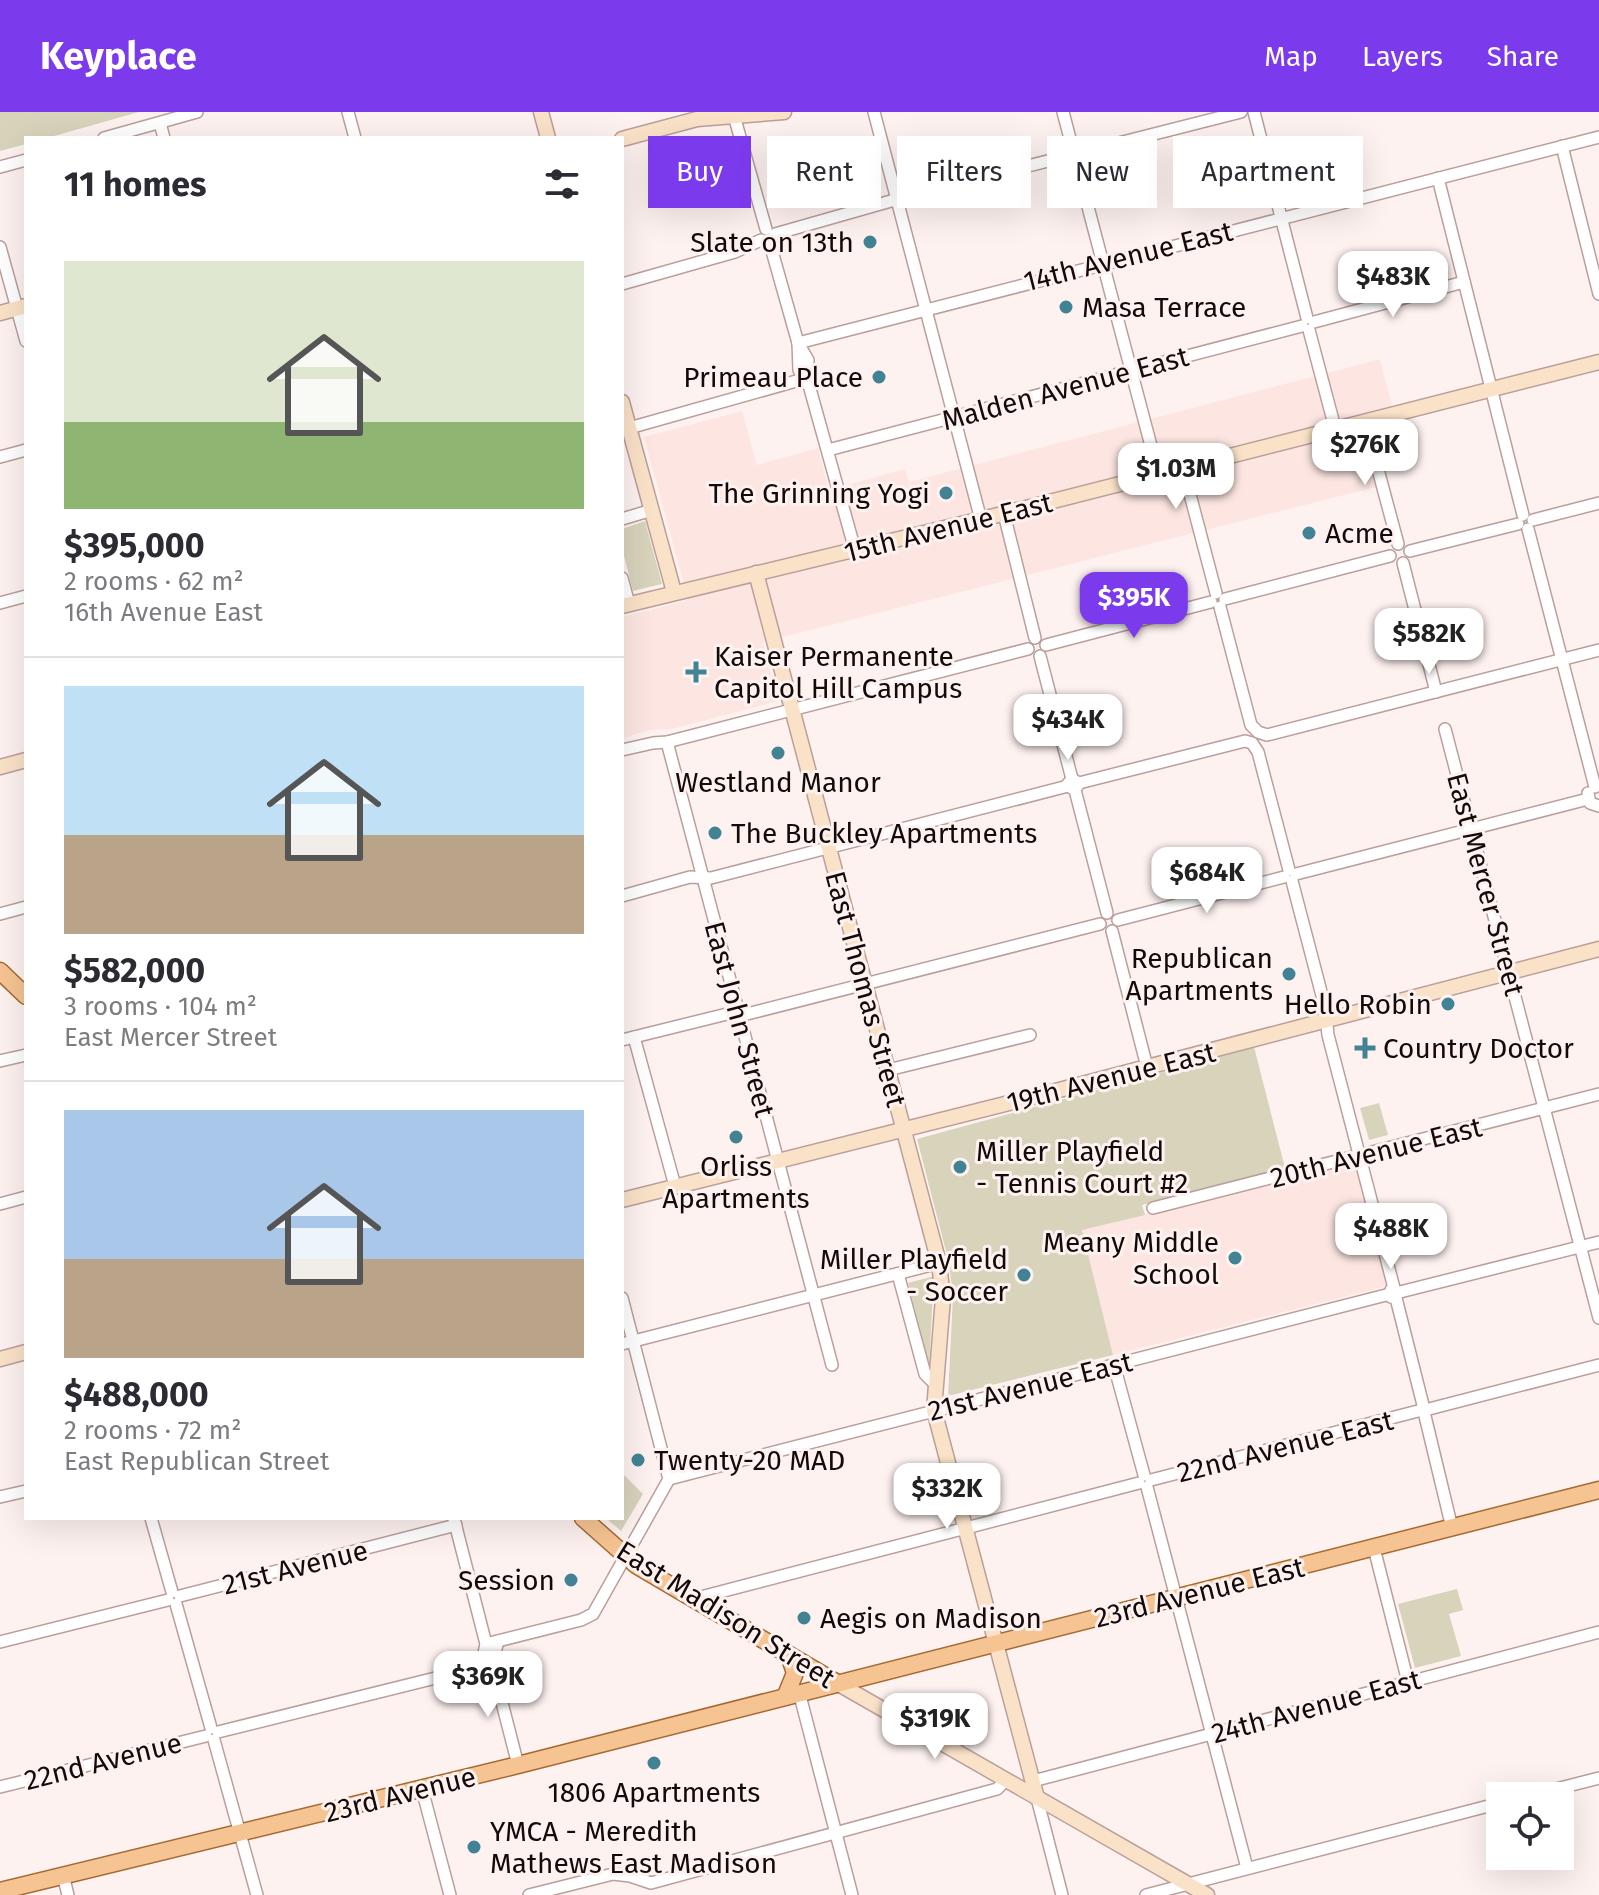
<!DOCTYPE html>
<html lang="en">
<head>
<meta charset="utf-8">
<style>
  body { margin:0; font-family:"Fira Sans",sans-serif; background:#f7f7f7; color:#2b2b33; height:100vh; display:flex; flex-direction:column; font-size:30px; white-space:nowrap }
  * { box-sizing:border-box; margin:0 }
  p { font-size:26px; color:#7c7c81 }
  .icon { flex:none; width:44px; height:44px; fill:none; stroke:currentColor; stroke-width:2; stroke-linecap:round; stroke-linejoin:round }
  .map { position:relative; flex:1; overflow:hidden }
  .details { position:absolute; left:24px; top:24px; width:600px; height:1384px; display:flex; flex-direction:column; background:#fff; border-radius:0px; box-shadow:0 8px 32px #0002 }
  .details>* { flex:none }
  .top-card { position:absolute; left:648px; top:24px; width:760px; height:72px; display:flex; gap:16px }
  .controls { position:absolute; left:1486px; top:1670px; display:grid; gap:16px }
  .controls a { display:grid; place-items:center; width:88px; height:88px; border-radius:0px; background:#fff; box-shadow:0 8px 32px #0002; font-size:40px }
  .price { position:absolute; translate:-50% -68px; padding:0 18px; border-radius:16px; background:#fff; color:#222; font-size:26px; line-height:52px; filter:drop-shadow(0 2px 4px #0008) }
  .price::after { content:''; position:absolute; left:50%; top:48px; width:24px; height:18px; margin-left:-12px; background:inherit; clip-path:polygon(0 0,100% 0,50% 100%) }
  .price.on { background:#7c3aed; color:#fff }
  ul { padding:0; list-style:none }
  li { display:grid; align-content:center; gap:16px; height:424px; padding:0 40px }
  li+li { border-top:2px solid #e1e1e2 }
  li span { display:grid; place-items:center; height:248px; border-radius:0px; color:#555 }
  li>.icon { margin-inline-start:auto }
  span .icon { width:144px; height:144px; fill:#fffc; stroke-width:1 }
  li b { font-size:34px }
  h2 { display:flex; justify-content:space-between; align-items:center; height:96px; padding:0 40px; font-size:34px }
  .chip { padding:0 28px; border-radius:0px; background:#fff; box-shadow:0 8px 32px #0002; font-size:28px; line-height:72px }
  .chip.on { background:#7c3aed; color:#fff }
  header { display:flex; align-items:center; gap:48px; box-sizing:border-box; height:112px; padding:0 40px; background:#7c3aed; color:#fff }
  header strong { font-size:38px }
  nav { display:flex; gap:44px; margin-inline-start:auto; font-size:28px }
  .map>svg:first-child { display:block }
  .built { fill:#fde6e2 }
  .green { fill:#d8d3bb }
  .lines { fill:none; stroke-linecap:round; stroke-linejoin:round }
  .street-casing { stroke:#ba9f9a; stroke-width:14 }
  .secondary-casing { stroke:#ba9f9a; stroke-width:17 }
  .primary-casing { stroke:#a36a33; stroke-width:19 }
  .street { stroke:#fff; stroke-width:11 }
  .secondary { stroke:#fae2c8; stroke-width:14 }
  .primary { stroke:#f6c492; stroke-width:16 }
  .poi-dot { fill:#428295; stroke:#fef2f0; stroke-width:3 }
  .labels { text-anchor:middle; stroke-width:6; stroke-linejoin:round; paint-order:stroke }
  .poi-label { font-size:28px; fill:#130a09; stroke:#fef2f0; text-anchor:start }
  .street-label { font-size:28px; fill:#130a09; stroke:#fef2f0 }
</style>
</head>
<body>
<header>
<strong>Keyplace</strong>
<nav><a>Map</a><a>Layers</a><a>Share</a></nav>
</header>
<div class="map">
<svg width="1599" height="1783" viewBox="0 0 1599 1783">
  <rect width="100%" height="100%" fill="#fef2f0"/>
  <!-- built -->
  <g class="built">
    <path d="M1380,247L1392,294L1357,304L1376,375L763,530L778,589L672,617L650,618L622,626V505L688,488L644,325L742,299L757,353L818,336L829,378L905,357L909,370Z"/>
    <path d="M1356,1049L1388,1174L1113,1243L1082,1118Z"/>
  </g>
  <!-- green -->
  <g class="green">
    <path d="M0,0H139L47,26H26V32L0,39Z"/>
    <path d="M645,409L662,472L633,479L622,436V417Z"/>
    <path d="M1254,935L1285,1056L1142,1093L1145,1103L1082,1118L1113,1243L948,1284L953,1184L949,1151L917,1027Z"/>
    <path d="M1379,991L1388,1023L1369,1028L1360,996Z"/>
    <path d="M934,1164L929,1253L908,1171Z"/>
    <path d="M622,1361L643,1382L621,1419L606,1406H622Z"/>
    <path d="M1457,1477L1463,1498L1449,1502L1461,1544L1415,1556L1398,1492Z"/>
  </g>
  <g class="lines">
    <!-- street casing -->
    <g class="street-casing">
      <g id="street">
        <path d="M348,0L355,26"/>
        <path d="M733,0L766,117"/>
        <path d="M874,0L981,408"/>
        <path d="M1063,0L1155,349C1162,361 1178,359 1187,371L1216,481"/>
        <path d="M1254,0L1307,206"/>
        <path d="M160,11L164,26"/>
        <path d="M104,26L197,0"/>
        <path d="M1562,34L1599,182"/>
        <path d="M0,55L26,48"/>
        <path d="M1438,66L1523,403"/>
        <path d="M775,122L898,87L1241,0"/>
        <path d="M770,132L798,231L799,258L807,266"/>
        <path d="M0,135L26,229"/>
        <path d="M622,172L735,140L761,128"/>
        <path d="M1314,210L1464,170"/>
        <path d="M1309,218L1335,316"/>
        <path d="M798,231L1599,25"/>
        <path d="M798,231L808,248L807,266L855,438"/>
        <path d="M1365,309L1398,432"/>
        <path d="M622,318L807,266"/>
        <path d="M828,338L1302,214"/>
        <path d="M0,345L26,338"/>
        <path d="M1004,402L1035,526"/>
        <path d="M622,407L652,398"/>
        <path d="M1533,408L1599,391"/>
        <path d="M1528,417L1595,675"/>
        <path d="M1410,439L1518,412"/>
        <path d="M1403,451L1436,580"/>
        <path d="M622,466L629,492"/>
        <path d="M1225,487L1390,444"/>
        <path d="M0,491L26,484"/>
        <path d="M1220,495L1251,613L1258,620L1267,623L1599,538"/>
        <path d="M1046,533L1211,490"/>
        <path d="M1040,544L1072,667"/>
        <path d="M1445,617L1599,1206"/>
        <path d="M667,630L832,1253"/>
        <path d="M622,638L653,631L667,630L1028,537"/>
        <path d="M1079,671L1245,629L1252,631L1258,640L1289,758"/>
        <path d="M1075,678L1079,671L1072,667L1067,673L1075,678L1107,801"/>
        <path d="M1588,681L1590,691L1599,694"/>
        <path d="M1296,762L1588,687"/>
        <path d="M1292,769L1325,895L1328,923L1394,1176"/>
        <path d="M622,784L690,765L711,766L1068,674"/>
        <path d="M0,802L26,795"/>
        <path d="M1118,808L1284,765"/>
        <path d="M1112,819L1147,955"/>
        <path d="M634,925L675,1074"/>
        <path d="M622,928L727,902H747L1100,812"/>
        <path d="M0,949L26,943"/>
        <path d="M888,958L1030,923"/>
        <path d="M0,1092L26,1085"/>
        <path d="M1153,1096L1599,982"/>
        <path d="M898,1162L925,1262L936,1273"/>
        <path d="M1391,1178V1185L1396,1186L1423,1293"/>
        <path d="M1400,1180L1599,1130"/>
        <path d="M622,1232L939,1151"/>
        <path d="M1114,1253L1144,1363"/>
        <path d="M1429,1297L1599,1253"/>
        <path d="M1425,1304L1452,1416"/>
        <path d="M669,1367L1390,1182"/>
        <path d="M1151,1368L1418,1299"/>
        <path d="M1147,1375L1247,1756"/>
        <path d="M0,1385L26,1379"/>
        <path d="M151,1406L172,1480"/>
        <path d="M454,1407L486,1532L481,1555"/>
        <path d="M1374,1436L1408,1570"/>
        <path d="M180,1484L456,1413"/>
        <path d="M693,1487L1139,1371"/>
        <path d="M176,1492L211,1616"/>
        <path d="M498,1529L492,1552L518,1653"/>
        <path d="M0,1530L168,1488"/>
        <path d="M486,1532L581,1508L593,1502L669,1367L622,1186"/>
        <path d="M799,1580L852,1783"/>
        <path d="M218,1620L492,1552"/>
        <path d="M214,1628L257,1783"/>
        <path d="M1033,1669L1599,1520"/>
        <path d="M0,1675L206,1624"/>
        <path d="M422,1677L450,1783"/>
        <path d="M1529,1684L1599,1666"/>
        <path d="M1037,1686L1062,1783"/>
        <path d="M63,1763L68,1783"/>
        <path d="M529,1783L613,1762L630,1764L651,1771L997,1677L1006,1668"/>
        <path d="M1146,1783L1500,1691"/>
      </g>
    </g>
    <!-- secondary casing -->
    <g class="secondary-casing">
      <g id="secondary">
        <path d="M541,0L548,26"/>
        <path d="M622,27L697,7L784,0"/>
        <path d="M0,201L26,194"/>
        <path d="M622,290L674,480"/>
        <path d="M756,461L939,1151L943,1186L934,1298L1037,1686"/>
        <path d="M622,494L994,404L1599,250"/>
        <path d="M0,655L26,648"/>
        <path d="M622,1088L1017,989L1599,837"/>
        <path d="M0,1247L26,1240"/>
        <path d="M837,1571L1207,1783"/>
      </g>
    </g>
    <!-- primary casing -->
    <g class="primary-casing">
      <g id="primary">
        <path d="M0,859L26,884"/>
        <path d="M583,1406L636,1453L837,1571"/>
        <path d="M786,1583L795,1561L789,1543"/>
        <path d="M0,1779L518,1653L1599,1378"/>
      </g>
    </g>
    <!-- street -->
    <use href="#street" class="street"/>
    <!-- secondary -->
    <use href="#secondary" class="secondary"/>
    <!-- primary -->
    <use href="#primary" class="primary"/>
  </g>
  <!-- markers -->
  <g class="poi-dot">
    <circle cx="870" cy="130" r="8"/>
    <circle cx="1066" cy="195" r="8"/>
    <circle cx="879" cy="265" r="8"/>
    <circle cx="946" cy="381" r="8"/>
    <circle cx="1309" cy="421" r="8"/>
    <path d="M692 548h8v8h8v8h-8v8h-8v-8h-8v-8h8z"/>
    <circle cx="778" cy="641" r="8"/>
    <circle cx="715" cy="721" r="8"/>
    <circle cx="1289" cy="862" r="8"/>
    <circle cx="1448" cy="892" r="8"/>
    <path d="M1361 924h8v8h8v8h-8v8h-8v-8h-8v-8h8z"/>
    <circle cx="736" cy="1025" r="8"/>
    <circle cx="960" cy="1055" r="8"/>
    <circle cx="1235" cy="1146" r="8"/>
    <circle cx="1024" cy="1163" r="8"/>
    <circle cx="638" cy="1348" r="8"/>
    <circle cx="571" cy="1468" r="8"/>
    <circle cx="804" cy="1506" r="8"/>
    <circle cx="654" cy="1651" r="8"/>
    <circle cx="474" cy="1735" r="8"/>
  </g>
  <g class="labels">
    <!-- poi labels -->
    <g class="poi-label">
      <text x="854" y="140" text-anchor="end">Slate on 13th</text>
      <text x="1082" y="205">Masa Terrace</text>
      <text x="863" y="275" text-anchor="end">Primeau Place</text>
      <text x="930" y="391" text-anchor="end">The Grinning Yogi</text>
      <text x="1325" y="431">Acme</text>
      <text x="714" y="554">Kaiser Permanente<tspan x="714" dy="32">Capitol Hill Campus</tspan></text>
      <text x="778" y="680" text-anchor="middle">Westland Manor</text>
      <text x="731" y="731">The Buckley Apartments</text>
      <text x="1273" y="856" text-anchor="end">Republican<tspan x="1273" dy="32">Apartments</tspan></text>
      <text x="1432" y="902" text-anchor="end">Hello Robin</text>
      <text x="1383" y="946">Country Doctor</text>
      <text x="976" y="1049">Miller Playfield<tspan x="976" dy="32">- Tennis Court #2</tspan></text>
      <text x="736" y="1064" text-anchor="middle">Orliss<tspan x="736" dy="32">Apartments</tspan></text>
      <text x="1219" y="1140" text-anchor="end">Meany Middle<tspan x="1219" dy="32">School</tspan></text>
      <text x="1008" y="1157" text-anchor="end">Miller Playfield<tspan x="1008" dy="32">- Soccer</tspan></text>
      <text x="654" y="1358">Twenty-20 MAD</text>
      <text x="555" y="1478" text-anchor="end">Session</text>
      <text x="820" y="1516">Aegis on Madison</text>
      <text x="654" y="1690" text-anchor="middle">1806 Apartments</text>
      <text x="490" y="1729">YMCA - Meredith<tspan x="490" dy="32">Mathews East Madison</tspan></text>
    </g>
    <!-- street labels -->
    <g class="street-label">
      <text transform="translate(1128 144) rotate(-14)" y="10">14th Avenue East</text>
      <text transform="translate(1065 276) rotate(-15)" y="10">Malden Avenue East</text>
      <text transform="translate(948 415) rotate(-14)" y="10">15th Avenue East</text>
      <text transform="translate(1486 772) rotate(75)" y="10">East Mercer Street</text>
      <text transform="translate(866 877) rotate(75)" y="10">East Thomas Street</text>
      <text transform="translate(740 907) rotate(75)" y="10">East John Street</text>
      <text transform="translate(1111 965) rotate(-14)" y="10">19th Avenue East</text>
      <text transform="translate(1376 1040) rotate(-14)" y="10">20th Avenue East</text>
      <text transform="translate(1030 1274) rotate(-14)" y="10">21st Avenue East</text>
      <text transform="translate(1285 1334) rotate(-14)" y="10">22nd Avenue East</text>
      <text transform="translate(295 1455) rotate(-14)" y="10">21st Avenue</text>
      <text transform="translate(1199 1480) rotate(-14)" y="10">23rd Avenue East</text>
      <text transform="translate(726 1502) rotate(32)" y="10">East Madison Street</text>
      <text transform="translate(1316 1594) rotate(-15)" y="10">24th Avenue East</text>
      <text transform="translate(103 1649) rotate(-14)" y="10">22nd Avenue</text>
      <text transform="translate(400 1682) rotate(-14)" y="10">23rd Avenue</text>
    </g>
  </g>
</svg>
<div class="controls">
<a><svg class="icon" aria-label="locate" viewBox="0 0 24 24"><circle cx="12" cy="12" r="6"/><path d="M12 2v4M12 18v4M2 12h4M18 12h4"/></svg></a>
</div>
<b class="price" style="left:1393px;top:207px">$483K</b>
<b class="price" style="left:1365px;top:375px">$276K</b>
<b class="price" style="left:1176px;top:399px">$1.03M</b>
<b class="price on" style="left:1134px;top:528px">$395K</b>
<b class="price" style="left:1429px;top:564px">$582K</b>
<b class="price" style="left:1068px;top:650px">$434K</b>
<b class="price" style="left:1207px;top:803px">$684K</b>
<b class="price" style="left:1391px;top:1159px">$488K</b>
<b class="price" style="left:947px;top:1419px">$332K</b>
<b class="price" style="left:488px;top:1607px">$369K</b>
<b class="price" style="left:935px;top:1649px">$319K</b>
<div class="top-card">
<a class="chip on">Buy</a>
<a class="chip">Rent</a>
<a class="chip">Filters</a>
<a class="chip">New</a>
<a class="chip">Apartment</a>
</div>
<section class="details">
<h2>11 homes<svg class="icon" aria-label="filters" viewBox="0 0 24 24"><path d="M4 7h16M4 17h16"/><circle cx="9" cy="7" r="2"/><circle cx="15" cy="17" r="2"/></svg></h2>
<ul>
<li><span style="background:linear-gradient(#dfe7d0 65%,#8fb573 0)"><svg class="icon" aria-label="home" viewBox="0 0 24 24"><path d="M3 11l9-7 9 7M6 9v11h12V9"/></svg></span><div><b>$395,000</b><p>2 rooms · 62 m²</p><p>16th Avenue East</p></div></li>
<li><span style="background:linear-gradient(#bfe0f5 60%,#b9a48a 0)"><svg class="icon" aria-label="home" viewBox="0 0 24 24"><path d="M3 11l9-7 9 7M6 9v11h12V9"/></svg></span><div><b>$582,000</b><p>3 rooms · 104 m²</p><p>East Mercer Street</p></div></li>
<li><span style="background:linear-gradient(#a9c7e8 60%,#b9a48a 0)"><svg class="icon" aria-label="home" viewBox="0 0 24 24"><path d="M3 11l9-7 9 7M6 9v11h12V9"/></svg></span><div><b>$488,000</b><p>2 rooms · 72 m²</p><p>East Republican Street</p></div></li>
</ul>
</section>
</div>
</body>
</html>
